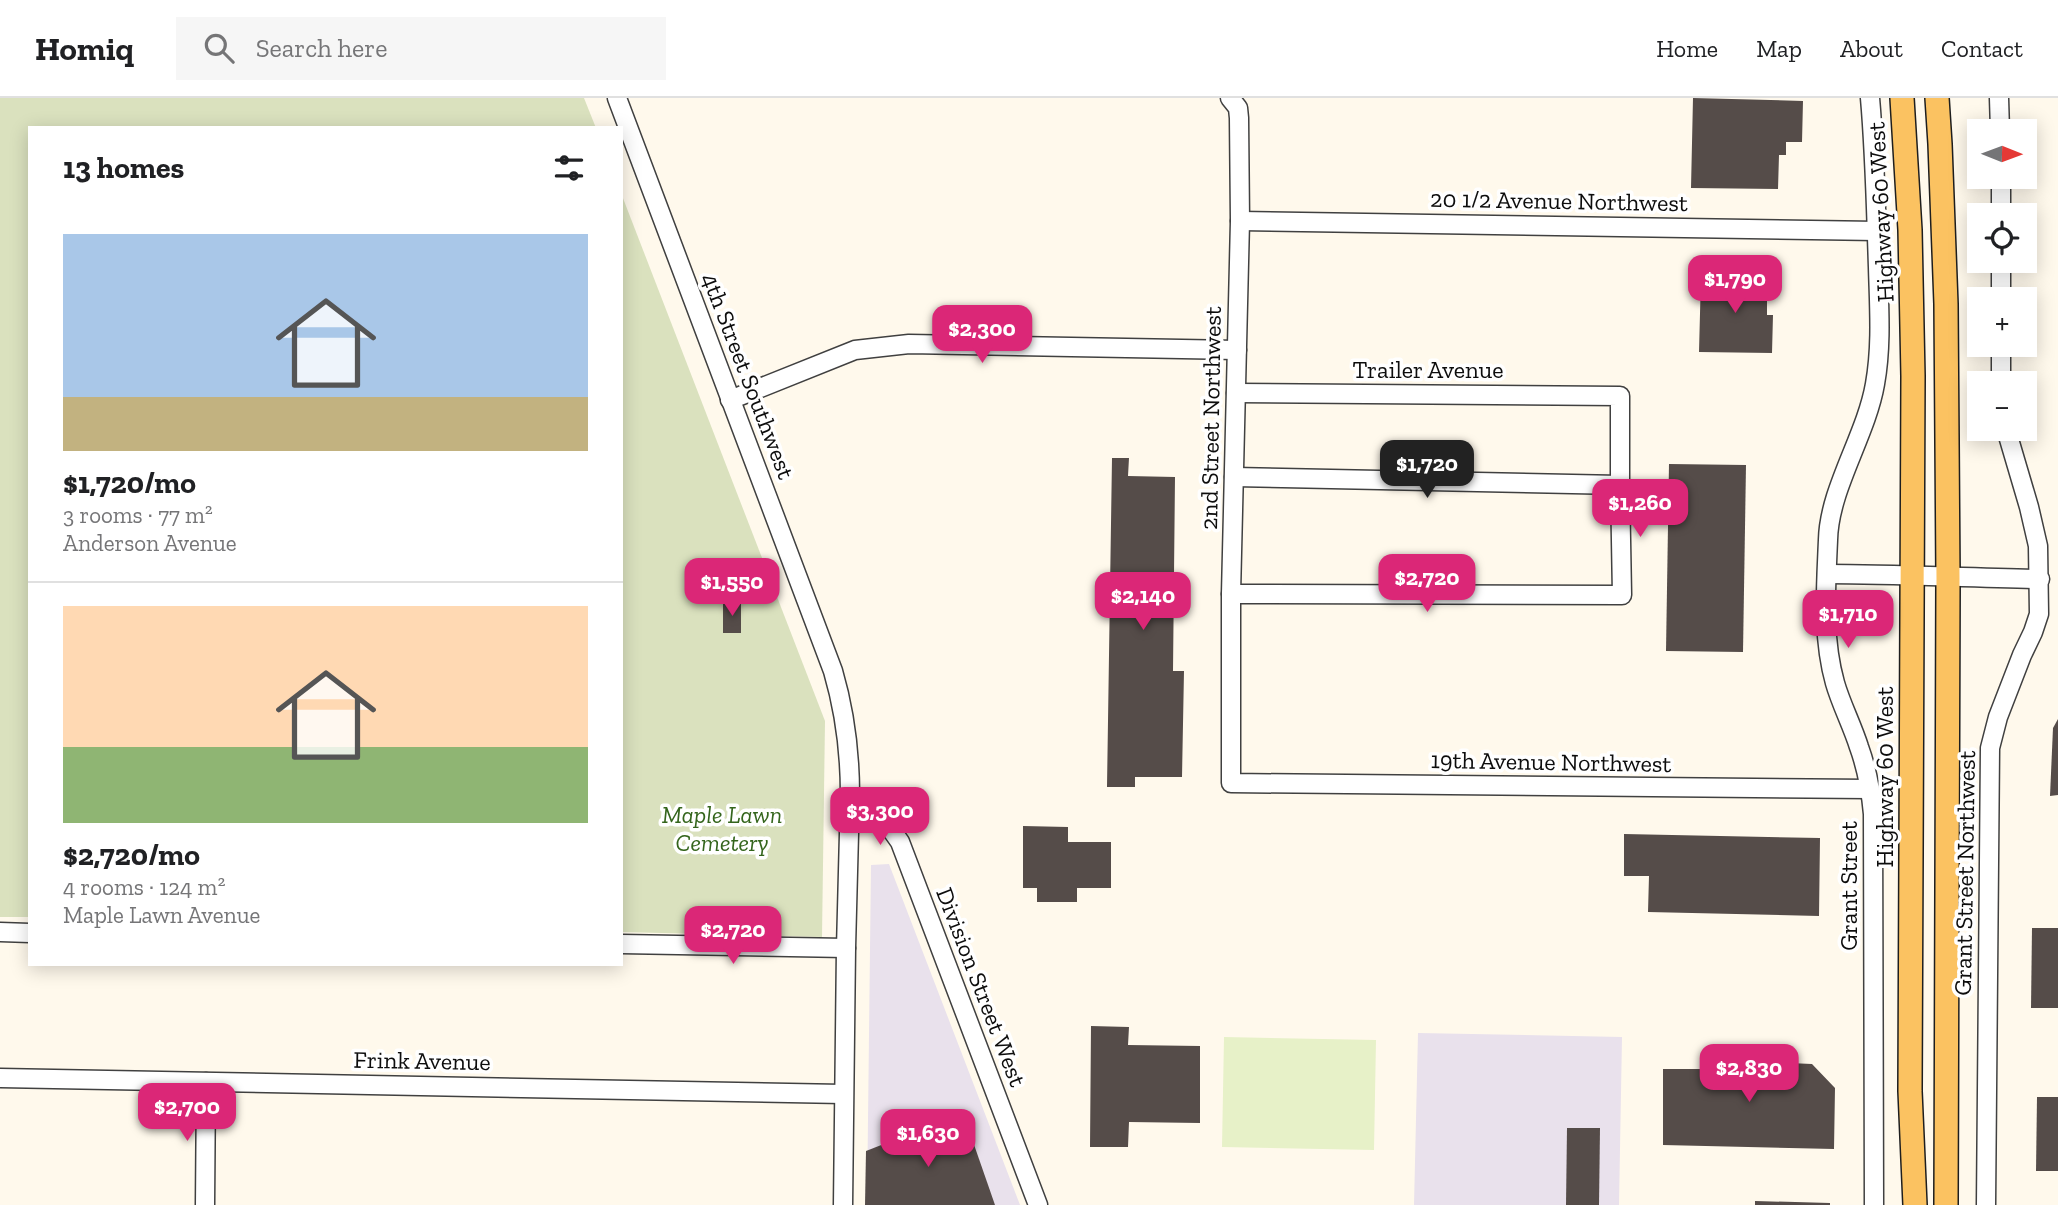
<!DOCTYPE html>
<html lang="en">
<head>
<meta charset="utf-8">
<style>
  body { margin:0; font-family:"Zilla Slab",serif; background:#f6f6f6; color:#202124; height:100vh; display:flex; flex-direction:column; font-size:26px; white-space:nowrap }
  * { box-sizing:border-box; margin:0 }
  p { font-size:23px; color:#757577 }
  .icon { flex:none; width:38px; height:38px; fill:none; stroke:currentColor; stroke-width:2; stroke-linecap:round; stroke-linejoin:round }
  .map { position:relative; flex:1; overflow:hidden }
  .drawer { position:absolute; left:28px; top:28px; width:595px; height:840px; display:flex; flex-direction:column; background:#fff; border-radius:0px; box-shadow:0 4px 18px #0003 }
  .drawer>* { flex:none }
  .needle { width:46px; rotate:91deg }
  .tools { position:absolute; left:1967px; top:21px; display:grid; gap:14px }
  .tools a { display:grid; place-items:center; width:70px; height:70px; border-radius:0px; background:#fff; box-shadow:0 4px 18px #0003; font-size:35px }
  .price { position:absolute; translate:-50% -60px; padding:0 16px; border-radius:14px; background:#db2777; color:#fff; font-size:23px; line-height:46px; filter:drop-shadow(0 2px 4px #0008) }
  .price::after { content:''; position:absolute; left:50%; top:42px; width:21px; height:16px; margin-left:-10px; background:inherit; clip-path:polygon(0 0,100% 0,50% 100%) }
  .price.current { background:#222; color:#fff }
  ul { padding:0; list-style:none }
  li { display:grid; align-content:center; gap:14px; height:371px; padding:0 35px }
  li+li { border-top:2px solid #e0e0e0 }
  li span { display:grid; place-items:center; height:217px; border-radius:0px; color:#555 }
  li>.icon { margin-inline-start:auto }
  span .icon { width:126px; height:126px; fill:#fffc; stroke-width:1 }
  li b { font-size:30px }
  h2 { display:flex; justify-content:space-between; align-items:center; height:84px; padding:0 35px; font-size:30px }
  header { display:flex; align-items:center; gap:42px; box-sizing:border-box; height:98px; padding:0 35px; background:#fff; border-bottom:2px solid #e0e0e0 }
  header strong { font-size:33px }
  nav { display:flex; gap:38px; margin-inline-start:auto; font-size:24px }
  .search { width:490px; height:63px; background:#f6f6f6; display:flex; align-items:center; gap:18px; box-sizing:border-box; padding:0 24px; border-radius:0px; color:#757577; font-size:26px }
  .map>svg:first-child { display:block }
  .industrial { fill:#e9e1ec }
  .cemetery { fill:#dae1be }
  .pitch { fill:#e7f1c8 }
  .building { fill:#554c49 }
  .lines { fill:none; stroke-linecap:round; stroke-linejoin:round }
  .minor-casing { stroke:#404040; stroke-width:21 }
  .major-casing { stroke:#1e1e1e; stroke-width:26 }
  .minor { stroke:#fff; stroke-width:18 }
  .major { stroke:#fbc261; stroke-width:23 }
  .labels { text-anchor:middle; stroke-width:7; stroke-linejoin:round; paint-order:stroke }
  .street-label { font-size:24px; fill:#0d0d0d; stroke:#fff }
  .park-label { font-size:24px; font-style:italic; fill:#34651c; stroke:#fff }
</style>
</head>
<body>
<header>
<strong>Homiq</strong>
<div class="search"><svg class="icon" aria-label="search" viewBox="0 0 24 24"><circle cx="10" cy="10" r="6"/><path d="M15 15l6 6"/></svg>Search here</div>
<nav><a>Home</a><a>Map</a><a>About</a><a>Contact</a></nav>
</header>
<div class="map">
<svg width="2058" height="1107" viewBox="0 0 2058 1107">
  <rect width="100%" height="100%" fill="#fff9ec"/>
  <!-- industrial -->
  <g class="industrial">
    <path d="M889,766L1020,1107H867L871,767Z"/>
    <path d="M1418,935L1622,939L1619,1107H1414Z"/>
  </g>
  <!-- cemetery -->
  <g class="cemetery">
    <path d="M0,0H584L596,30H30V819H0Z"/>
    <path d="M621,95L825,623L822,839L621,834Z"/>
  </g>
  <!-- pitch -->
  <path class="pitch" d="M1224,939L1376,942L1374,1052L1222,1049Z"/>
  <!-- building -->
  <g class="building">
    <path d="M1693,0L1803,3L1802,44H1786V57H1779L1778,91L1691,90Z"/>
    <path d="M1701,177L1767,178V217H1773L1772,255L1699,254Z"/>
    <path d="M1112,360H1129L1128,378L1175,379L1173,573H1184L1182,679H1135V689H1107Z"/>
    <path d="M1669,366L1746,367L1743,554L1666,553Z"/>
    <rect x="723" y="504" width="18" height="31"/>
    <path d="M2058,621V697L2050,698L2053,630Z"/>
    <path d="M1023,728L1068,729V744H1111V790H1077V804H1037V790H1023Z"/>
    <path d="M1624,736L1820,740L1819,818L1648,814L1649,778H1624Z"/>
    <path d="M2032,830H2058V910H2031Z"/>
    <path d="M1091,928L1129,929L1128,947L1200,948V1025L1129,1024L1128,1049H1090Z"/>
    <path d="M1712,955H1777L1789,965L1812,966L1835,990L1834,1051L1663,1047V971H1711Z"/>
    <path d="M2037,999H2058V1073H2036Z"/>
    <path d="M963,1015L995,1107H865L866,1053Z"/>
    <path d="M1567,1030H1600L1599,1107H1566Z"/>
    <path d="M1755,1103L1830,1105V1107H1755Z"/>
  </g>
  <g class="lines">
    <!-- minor casing -->
    <g class="minor-casing">
      <g id="minor">
        <path d="M617,0L833,573C845,614 850,654 850,697"/>
        <path d="M1230,0L1238,10L1239,20L1240,123L1231,496V685L1870,691"/>
        <path d="M1870,0C1875,56 1876,113 1878,169C1879,208 1882,247 1875,286C1866,338 1829,391 1828,442C1826,490 1822,539 1835,585C1841,606 1852,627 1859,649C1867,671 1871,694 1873,716L1874,1107"/>
        <path d="M1999,0L2000,33"/>
        <path d="M2001,117V79"/>
        <path d="M1240,123L1877,133"/>
        <path d="M2001,201V163"/>
        <path d="M2001,247V285"/>
        <path d="M730,302L855,252L909,246L1237,252"/>
        <path d="M1234,379L1620,387"/>
        <path d="M1827,476C1898,476 1969,480 2040,481"/>
        <path d="M1231,496L1622,497L1620,387V298L1236,295"/>
        <path d="M0,834L30,835"/>
        <path d="M621,846L846,850"/>
        <path d="M0,980L843,996"/>
        <path d="M205,1107L206,984"/>
        <path d="M843,1107L846,850L850,697L888,727L900,744L1038,1107"/>
        <path d="M1986,1107L1990,650L1998,619L2022,557L2033,534L2039,516L2038,448L2029,409L2006,331"/>
      </g>
    </g>
    <!-- major casing -->
    <g class="major-casing">
      <g id="major">
        <path d="M1902,0L1910,132L1913,278L1910,993L1915,1107"/>
        <path d="M1937,0L1940,46L1946,206L1948,480L1946,1107"/>
      </g>
    </g>
    <!-- minor -->
    <use href="#minor" class="minor"/>
    <!-- major -->
    <use href="#major" class="major"/>
  </g>
  <g class="labels">
    <!-- street labels -->
    <g class="street-label">
      <text transform="translate(1559 103) rotate(1)" y="8">20 1/2 Avenue Northwest</text>
      <text transform="translate(1881 114) rotate(-93)" y="8">Highway 60 West</text>
      <text x="1428" y="280">Trailer Avenue</text>
      <text transform="translate(748 278) rotate(69)" y="8">4th Street Southwest</text>
      <text transform="translate(1211 320) rotate(-89)" y="8">2nd Street Northwest</text>
      <text transform="translate(1551 664) rotate(1)" y="8">19th Avenue Northwest</text>
      <text transform="translate(1885 679) rotate(-90)" y="8">Highway 60 West</text>
      <text transform="translate(1965 775) rotate(-89)" y="8">Grant Street Northwest</text>
      <text transform="translate(1849 788) rotate(-90)" y="8">Grant Street</text>
      <text transform="translate(981 889) rotate(69)" y="8">Division Street West</text>
      <text transform="translate(422 963) rotate(1)" y="8">Frink Avenue</text>
    </g>
    <!-- park labels -->
    <g class="park-label">
      <text x="722" y="725">Maple Lawn<tspan x="722" dy="28">Cemetery</tspan></text>
    </g>
  </g>
</svg>
<div class="tools">
<a><svg class="needle" viewBox="-14 -14 28 28"><path d="M0-13l5 13h-10z" fill="#e53935"/><path d="M0 13l5-13h-10z" fill="#757577"/></svg></a>
<a><svg class="icon" aria-label="locate" viewBox="0 0 24 24"><circle cx="12" cy="12" r="6"/><path d="M12 2v4M12 18v4M2 12h4M18 12h4"/></svg></a>
<a>+</a>
<a>−</a>
</div>
<b class="price" style="left:1735px;top:217px">$1,790</b>
<b class="price" style="left:982px;top:267px">$2,300</b>
<b class="price current" style="left:1427px;top:402px">$1,720</b>
<b class="price" style="left:1640px;top:441px">$1,260</b>
<b class="price" style="left:1427px;top:516px">$2,720</b>
<b class="price" style="left:732px;top:520px">$1,550</b>
<b class="price" style="left:1143px;top:534px">$2,140</b>
<b class="price" style="left:1848px;top:552px">$1,710</b>
<b class="price" style="left:880px;top:749px">$3,300</b>
<b class="price" style="left:733px;top:868px">$2,720</b>
<b class="price" style="left:1749px;top:1006px">$2,830</b>
<b class="price" style="left:187px;top:1045px">$2,700</b>
<b class="price" style="left:928px;top:1071px">$1,630</b>
<section class="drawer">
<h2>13 homes<svg class="icon" aria-label="filters" viewBox="0 0 24 24"><path d="M4 7h16M4 17h16"/><circle cx="9" cy="7" r="2"/><circle cx="15" cy="17" r="2"/></svg></h2>
<ul>
<li><span style="background:linear-gradient(#a9c7e8 75%,#c2b280 0)"><svg class="icon" aria-label="home" viewBox="0 0 24 24"><path d="M3 11l9-7 9 7M6 9v11h12V9"/></svg></span><div><b>$1,720/mo</b><p>3 rooms · 77 m²</p><p>Anderson Avenue</p></div></li>
<li><span style="background:linear-gradient(#ffd9b3 65%,#8fb573 0)"><svg class="icon" aria-label="home" viewBox="0 0 24 24"><path d="M3 11l9-7 9 7M6 9v11h12V9"/></svg></span><div><b>$2,720/mo</b><p>4 rooms · 124 m²</p><p>Maple Lawn Avenue</p></div></li>
</ul>
</section>
</div>
</body>
</html>
